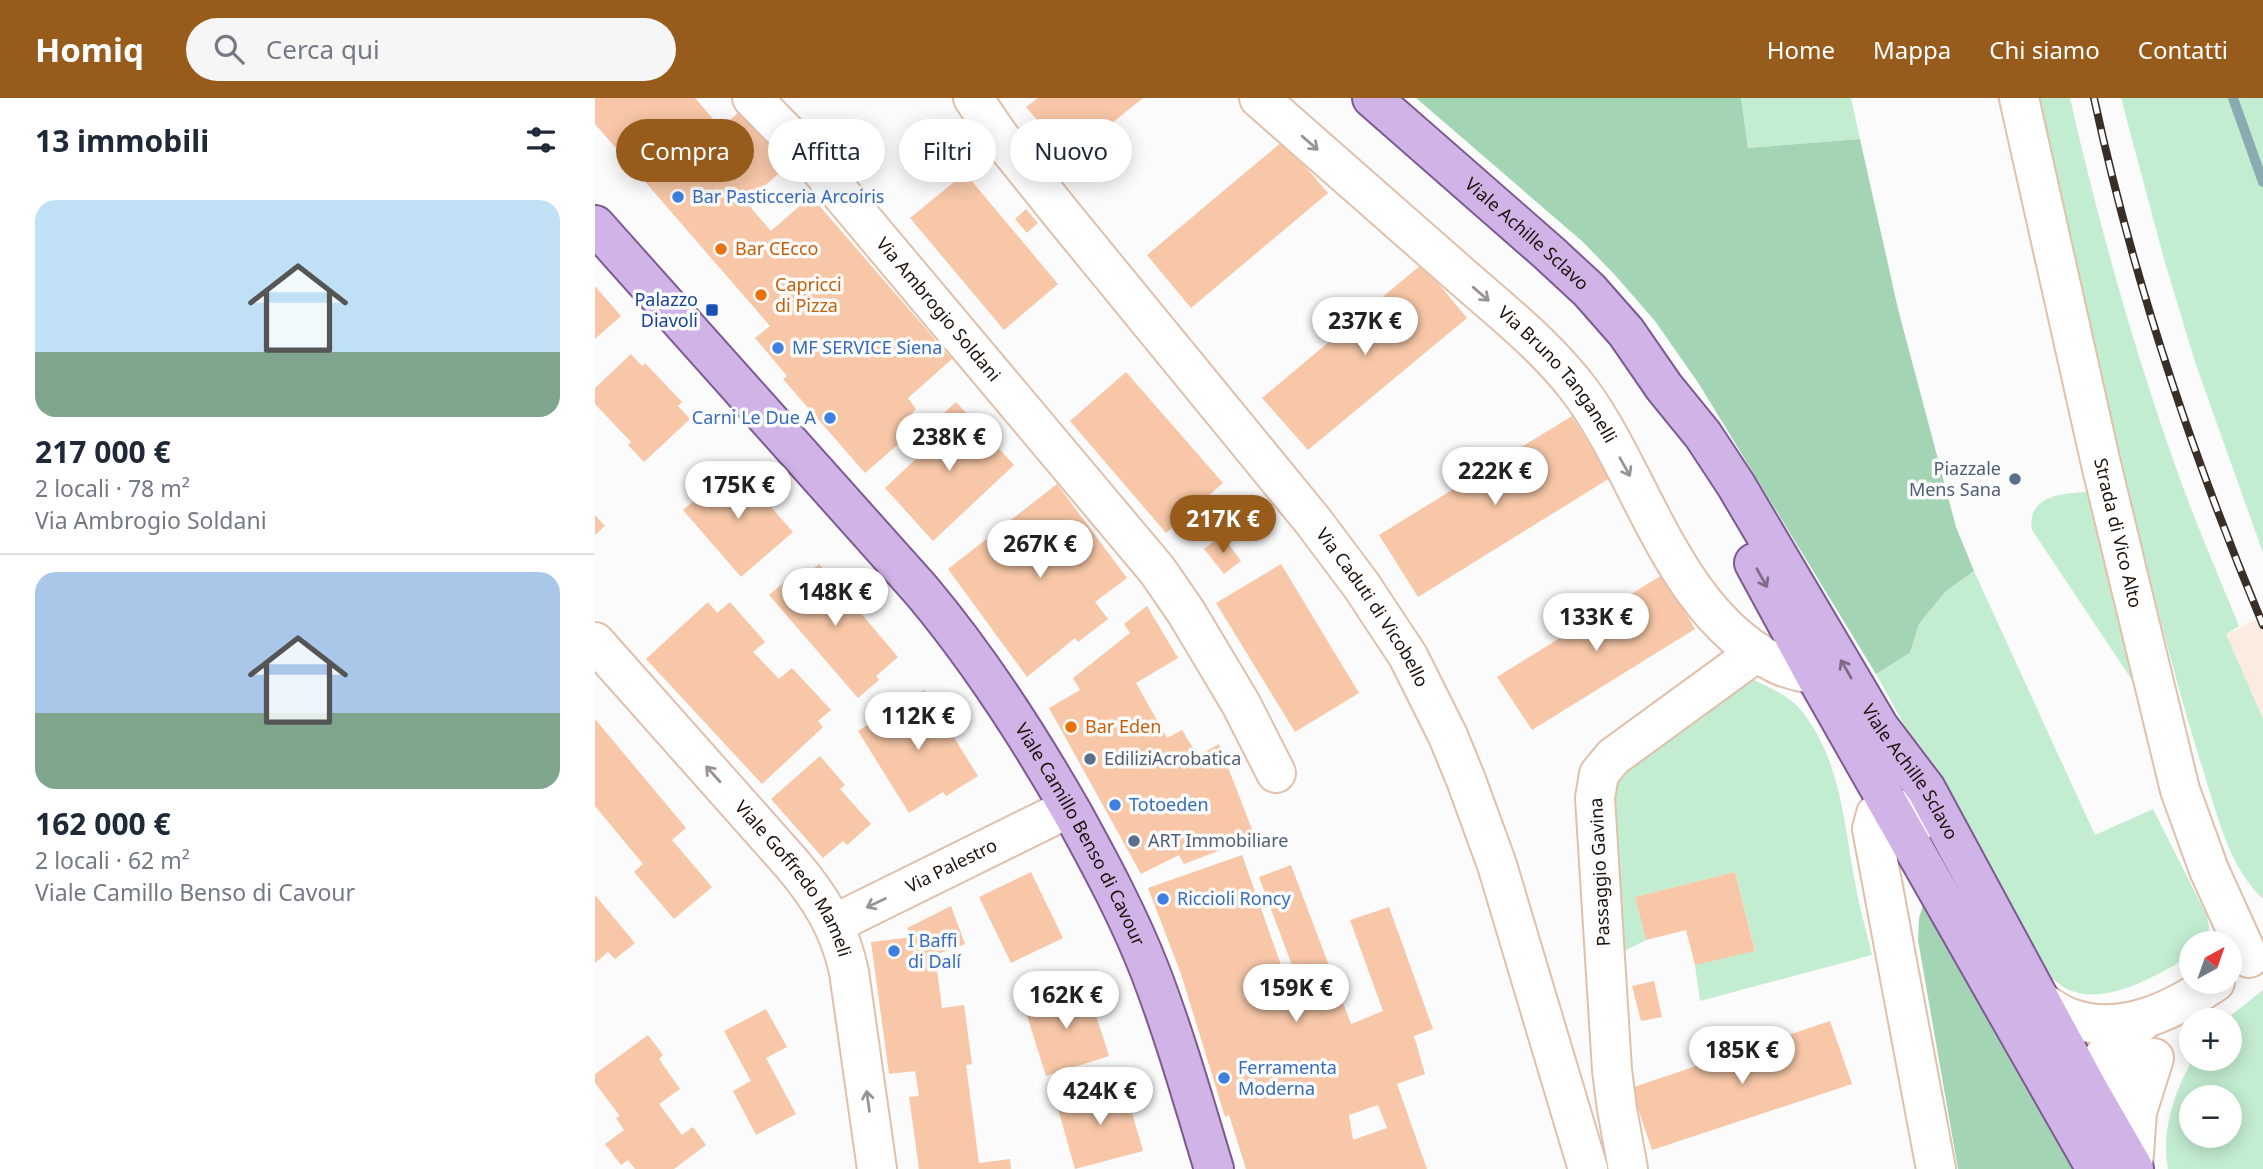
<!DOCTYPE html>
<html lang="it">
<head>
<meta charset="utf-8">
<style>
  body { margin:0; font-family:"Noto Sans",sans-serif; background:#f6f6f7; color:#1f2937; height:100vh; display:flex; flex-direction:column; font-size:26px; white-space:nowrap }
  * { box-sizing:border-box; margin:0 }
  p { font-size:23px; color:#747a83 }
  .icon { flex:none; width:38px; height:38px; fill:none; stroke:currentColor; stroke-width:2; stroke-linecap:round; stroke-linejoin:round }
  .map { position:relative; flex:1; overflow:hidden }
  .side { display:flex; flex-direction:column; background:#fff; width:595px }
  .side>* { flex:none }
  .hud { position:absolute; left:21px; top:21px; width:665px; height:63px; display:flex; gap:14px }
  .needle { width:46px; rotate:40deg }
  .controls { position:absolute; left:1584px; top:833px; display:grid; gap:14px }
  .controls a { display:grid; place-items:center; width:63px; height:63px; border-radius:50%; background:#fff; box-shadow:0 4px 18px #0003; font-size:35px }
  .price { position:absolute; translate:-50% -60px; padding:0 16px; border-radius:24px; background:#fff; color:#222; font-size:23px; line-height:46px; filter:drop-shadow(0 2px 4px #0008) }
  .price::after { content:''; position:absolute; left:50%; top:42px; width:21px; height:16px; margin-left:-10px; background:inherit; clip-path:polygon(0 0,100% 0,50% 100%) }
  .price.current { background:#975c1c; color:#fff }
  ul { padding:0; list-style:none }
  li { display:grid; align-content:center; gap:14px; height:371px; padding:0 35px }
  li+li { border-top:2px solid #e0e1e3 }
  li span { display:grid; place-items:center; height:217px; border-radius:21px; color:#555 }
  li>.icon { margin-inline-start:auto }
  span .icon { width:126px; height:126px; fill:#fffc; stroke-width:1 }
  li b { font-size:30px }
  h2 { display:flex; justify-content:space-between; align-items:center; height:84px; padding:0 35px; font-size:30px }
  .pill { padding:0 24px; border-radius:32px; background:#fff; box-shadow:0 4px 18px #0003; font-size:24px; line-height:63px }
  .pill.current { background:#975c1c; color:#fff }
  header { display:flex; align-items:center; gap:42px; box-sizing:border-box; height:98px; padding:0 35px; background:#975c1c; color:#fff }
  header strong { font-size:33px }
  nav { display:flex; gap:38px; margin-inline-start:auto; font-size:24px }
  .search { width:490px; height:63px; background:#f6f6f7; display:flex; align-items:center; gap:18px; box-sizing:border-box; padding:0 24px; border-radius:38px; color:#747a83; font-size:26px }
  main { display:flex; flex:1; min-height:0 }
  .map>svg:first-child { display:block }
  .built { fill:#fbebe0 }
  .green { fill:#c3edd1; fill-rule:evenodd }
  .forest { fill:#a3d5b4 }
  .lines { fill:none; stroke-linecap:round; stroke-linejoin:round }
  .stream { stroke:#8babb3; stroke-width:10 }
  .building { fill:#f7c7a7; fill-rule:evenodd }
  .minor-casing { stroke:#e0c0ab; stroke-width:42 }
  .major-casing { stroke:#7d5b91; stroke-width:42 }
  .minor { stroke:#fff; stroke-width:38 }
  .major { stroke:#d0b4e8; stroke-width:38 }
  .rail-casing { stroke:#382f28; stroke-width:8 }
  .rail { stroke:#fbfbfb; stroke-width:5; stroke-dasharray:16; stroke-linecap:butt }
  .oneway { stroke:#999491 }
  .oneway2 { stroke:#7f6b84 }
  .shop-dot { fill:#3f7fe0; stroke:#fbfbfb; stroke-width:2.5 }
  .food-dot { fill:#e8710a; stroke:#fbfbfb; stroke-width:2.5 }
  .transit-dot { fill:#1a4fb4; stroke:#fbfbfb; stroke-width:2.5 }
  .service-dot { fill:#5c6f8a; stroke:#fbfbfb; stroke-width:2.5 }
  .labels { text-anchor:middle; stroke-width:7; stroke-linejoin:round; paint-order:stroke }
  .shop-label { font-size:18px; fill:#366cbe; stroke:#fbfbfb; text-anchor:start }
  .street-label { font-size:18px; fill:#1d120a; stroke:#fbfbfb }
  .food-label { font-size:18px; fill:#c56008; stroke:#fbfbfb; text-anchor:start }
  .transit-label { font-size:18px; fill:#164399; stroke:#fbfbfb; text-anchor:end }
  .service-label { font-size:18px; fill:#4e5e75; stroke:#fbfbfb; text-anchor:start }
</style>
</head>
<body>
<header>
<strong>Homiq</strong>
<div class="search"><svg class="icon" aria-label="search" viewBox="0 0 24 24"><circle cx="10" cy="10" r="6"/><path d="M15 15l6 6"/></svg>Cerca qui</div>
<nav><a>Home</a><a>Mappa</a><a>Chi siamo</a><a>Contatti</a></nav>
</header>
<main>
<section class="side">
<h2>13 immobili<svg class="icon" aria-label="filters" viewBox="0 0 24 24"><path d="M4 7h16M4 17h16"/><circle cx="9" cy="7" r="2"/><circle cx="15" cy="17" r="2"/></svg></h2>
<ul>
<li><span style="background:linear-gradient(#bfe0f5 70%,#7fa58c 0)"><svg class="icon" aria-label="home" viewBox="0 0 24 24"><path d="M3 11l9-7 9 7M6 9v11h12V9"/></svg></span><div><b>217 000 €</b><p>2 locali · 78 m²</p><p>Via Ambrogio Soldani</p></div></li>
<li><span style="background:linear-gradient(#a9c7e8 65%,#7fa58c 0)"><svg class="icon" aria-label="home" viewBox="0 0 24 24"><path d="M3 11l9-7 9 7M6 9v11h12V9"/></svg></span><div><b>162 000 €</b><p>2 locali · 62 m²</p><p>Viale Camillo Benso di Cavour</p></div></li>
</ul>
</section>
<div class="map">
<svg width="1668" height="1071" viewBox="0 0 1668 1071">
  <rect width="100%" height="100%" fill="#fbfbfb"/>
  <!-- built -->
  <path class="built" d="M1668,518V621L1631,536Z"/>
  <!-- green -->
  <g class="green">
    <path d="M1146,0H1256L1265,41L1153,50Z"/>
    <path d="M1440,0H1475C1503,123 1537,245 1579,364C1598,419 1622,474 1644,528L1631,536L1668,621V801C1635,770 1623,720 1610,678C1593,626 1579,573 1565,520C1521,347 1480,174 1440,0Z"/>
    <path d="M1526,0H1668V455L1600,264L1569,161Z"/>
    <path d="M1494,394L1541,588L1437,432C1431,397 1469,395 1494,394Z"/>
    <path d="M1379,473L1500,737L1558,711L1612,818L1614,829L1611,845H1596V857C1566,876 1512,907 1477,893C1468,890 1461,884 1455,878C1429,849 1413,810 1394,777C1356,710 1318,643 1281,576L1315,555L1324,526L1351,493Z"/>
    <path d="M1155,580C1171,588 1193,597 1205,611C1248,664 1248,726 1261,789C1265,812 1272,835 1277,857L1105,903L1100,867L1160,852L1140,774L1040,799L1051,842L1027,854L1017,714L1023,685L1036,664Z"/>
    <path d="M1668,892V1071H1573C1566,1033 1579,994 1598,961H1634V922H1630ZM1596,999H1634V1038H1596Z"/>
  </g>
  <!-- forest -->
  <g class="forest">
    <path d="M821,0H1146L1153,50L1265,41L1303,211L1361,429L1379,473L1351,493L1324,526L1315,555L1281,576L1104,286L1060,223L1019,176L988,144Z"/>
    <path d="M1329,804L1480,1071H1363L1323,842L1324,820Z"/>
  </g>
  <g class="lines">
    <!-- stream -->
    <path class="stream" d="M1638,0L1668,84"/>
  </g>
  <!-- building -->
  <g class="building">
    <path d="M0,0H100L126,30L145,13L192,68L151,104L176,133L216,98L357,261L313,300L321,311L305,328L314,337L270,375L188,281L192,278L160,240L175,228L0,26Z"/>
    <path d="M443,0H548L474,60L431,9Z"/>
    <path d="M688,43L733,95L596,210L552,157Z"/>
    <path d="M370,75L463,186L409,232L315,120Z"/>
    <path d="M431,111L443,125L432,135L420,121Z"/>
    <path d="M827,166L872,220L713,352L667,300Z"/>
    <path d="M0,188L26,218L0,241Z"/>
    <path d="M36,256L47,268L50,265L87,304L83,308L95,321L49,364L33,347L36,344L0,306V290Z"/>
    <path d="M531,274L628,385L571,435L475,323Z"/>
    <path d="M361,304L419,367L338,443L290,390L339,344L329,333Z"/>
    <path d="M977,318L1015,380L823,499L784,437Z"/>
    <path d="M140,368L198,434L146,479L88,412Z"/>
    <path d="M462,386L532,480L500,504L513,521L483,544L480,540L432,579L353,471Z"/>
    <path d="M0,417L10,428L0,437Z"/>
    <path d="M627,437L646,463L629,476L609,451Z"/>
    <path d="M224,466L303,559L281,578L284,582L263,600L174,497L205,471L210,478Z"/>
    <path d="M686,466L764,595L700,634L621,505Z"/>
    <path d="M1067,477L1100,531L937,632L902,579Z"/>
    <path d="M113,504L122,515L135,504L170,544L158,554L164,560L184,581L197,570L236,612L223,623L228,629L167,686L51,561Z"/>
    <path d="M552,508L583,560L541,585L572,640L587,632L603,658L624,646L660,739L589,766L584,757L546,776L454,610L485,592L478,580L535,535L529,526Z"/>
    <path d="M329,592L383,678L351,698L348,694L314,715L263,633Z"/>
    <path d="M0,621L91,730L77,742L117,789L79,821L39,774L48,766L0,708Z"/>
    <path d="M225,658L250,687L245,691L276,726L252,747L248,743L228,760L176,701Z"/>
    <path d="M647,757L697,898L707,894L664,779L696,767L756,926L788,913L755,822L794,809L838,931L819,938L830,976L802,986L832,1071H651L634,1017L630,1019L586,876L553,790ZM783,1007L792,1030L758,1042L754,1017Z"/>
    <path d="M436,774L468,840L416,865L384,799Z"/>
    <path d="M1140,774L1160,853L1100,867L1091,832L1051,842L1040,799Z"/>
    <path d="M0,797L40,845L20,861L13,854L0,865Z"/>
    <path d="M356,808L370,846L340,857L347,910L369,907L377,966L371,967L384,1065L415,1061L416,1071H324L314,999L324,998L320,973L294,976L276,844L318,839L312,830Z"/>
    <path d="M1059,883L1067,919L1046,923L1037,888Z"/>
    <path d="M492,889L514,958L451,978L429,908Z"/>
    <path d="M171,911L192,949L171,960L201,1016L161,1037L138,993L156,983L129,933Z"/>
    <path d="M1235,923L1257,986L1057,1052L1036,990Z"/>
    <path d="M53,937L68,957L64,961L85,991L64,1006L87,1037L98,1029L111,1047L79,1071H40L33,1062L26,1067L10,1046L29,1032L21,1020L25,1018L0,985V976Z"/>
    <path d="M529,987L548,1053L480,1071L462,1007Z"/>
  </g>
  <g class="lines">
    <!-- minor casing -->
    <g class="minor-casing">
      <g id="minor">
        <path id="s1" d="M157,0L216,60L562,472L591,514L646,606L681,675"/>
        <path id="s2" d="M378,0L404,38L469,119L718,423L766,487L813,558L853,638L871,682L902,767L993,1071"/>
        <path id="s3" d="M664,0C730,58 797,117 863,175C906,213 954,250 988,297C1050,384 1080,517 1184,567C1195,572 1208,574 1220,577"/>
        <path id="s4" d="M1424,0L1506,366L1585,692L1614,772L1654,860"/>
        <path id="s5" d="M0,544L197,766C225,799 245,831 254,874L282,1071"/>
        <path d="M1323,724L1312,714L1294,708L1281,716L1277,731L1341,1071"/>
        <path id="s6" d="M239,826L474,710"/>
        <path d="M1447,904C1456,910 1465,917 1475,920C1526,939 1579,912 1620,884"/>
        <path d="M1467,978C1503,1009 1527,990 1556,965"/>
        <path d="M1489,1013C1488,967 1520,948 1551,920"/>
        <path d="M1538,1069L1542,1014L1559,960"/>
        <path d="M1033,1071L1022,1011L1017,972L1000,700L1004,676L1018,659L1162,554"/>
      </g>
    </g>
    <!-- major casing -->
    <g class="major-casing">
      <g id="major">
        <path id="s7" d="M777,0L954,155L994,192L1031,234L1069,289L1108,337L1141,387L1284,629L1331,691L1493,991L1539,1071"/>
        <path id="s8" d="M0,127L326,492C385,562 433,637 478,716C506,767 534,819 555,873C580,938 599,1005 619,1071"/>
        <path d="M1159,465L1220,577L1501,1071"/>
      </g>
    </g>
    <!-- minor -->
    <use href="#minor" class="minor"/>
    <!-- major -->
    <use href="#major" class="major"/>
    <!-- rail casing -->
    <g class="rail-casing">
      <path id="rail" d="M1499,0C1538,181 1597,357 1668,527"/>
    </g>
    <!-- rail -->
    <use href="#rail" class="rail"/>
  </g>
  <!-- one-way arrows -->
  <defs><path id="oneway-shaft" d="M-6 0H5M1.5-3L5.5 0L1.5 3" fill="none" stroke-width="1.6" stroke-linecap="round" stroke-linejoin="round" transform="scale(1.75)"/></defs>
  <g class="oneway">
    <use href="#oneway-shaft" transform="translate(715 45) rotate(41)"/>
    <use href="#oneway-shaft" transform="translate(886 196) rotate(41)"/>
    <use href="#oneway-shaft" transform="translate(1030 369) rotate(61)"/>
    <use href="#oneway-shaft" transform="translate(118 676) rotate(-132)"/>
    <use href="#oneway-shaft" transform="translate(281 805) rotate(154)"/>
    <use href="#oneway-shaft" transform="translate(273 1003) rotate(-98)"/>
  </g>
  <g class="oneway2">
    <use href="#oneway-shaft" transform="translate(1167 480) rotate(61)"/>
    <use href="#oneway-shaft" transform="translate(1251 571) rotate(-120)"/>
  </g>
  <!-- markers -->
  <g class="shop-dot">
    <circle cx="83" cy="99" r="7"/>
    <circle cx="183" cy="250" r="7"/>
    <circle cx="235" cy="320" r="7"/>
    <circle cx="520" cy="707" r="7"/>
    <circle cx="568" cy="801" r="7"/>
    <circle cx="299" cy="853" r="7"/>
    <circle cx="629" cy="980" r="7"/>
  </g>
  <g class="food-dot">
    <circle cx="126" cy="151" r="7"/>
    <circle cx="166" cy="197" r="7"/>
    <circle cx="476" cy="629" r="7"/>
  </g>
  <rect class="transit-dot" x="110" y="205" width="14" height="14" rx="3.5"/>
  <g class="service-dot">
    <circle cx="1420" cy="381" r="7"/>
    <circle cx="495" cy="661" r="7"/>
    <circle cx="539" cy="743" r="7"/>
  </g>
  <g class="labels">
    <!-- shop labels -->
    <g class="shop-label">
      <text x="97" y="105">Bar Pasticceria Arcoiris</text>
      <text x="197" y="256">MF SERVICE Siena</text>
      <text x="221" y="326" text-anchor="end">Carni Le Due A</text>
      <text x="534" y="713">Totoeden</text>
      <text x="582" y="807">Riccioli Roncy</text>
      <text x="313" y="849">I Baffi<tspan x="313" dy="21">di Dalí</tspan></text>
      <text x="643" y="976">Ferramenta<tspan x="643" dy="21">Moderna</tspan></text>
    </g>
    <!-- street labels -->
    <g class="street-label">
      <text dy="6" stroke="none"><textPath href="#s7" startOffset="206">Viale Achille Sclavo</textPath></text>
      <text dy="6" stroke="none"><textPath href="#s1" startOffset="282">Via Ambrogio Soldani</textPath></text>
      <text dy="6" stroke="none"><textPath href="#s3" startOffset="408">Via Bruno Tanganelli</textPath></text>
      <text dy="6" stroke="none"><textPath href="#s4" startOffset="446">Strada di Vico Alto</textPath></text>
      <text dy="6" stroke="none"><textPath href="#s2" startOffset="648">Via Caduti di Vicobello</textPath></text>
      <text dy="6" stroke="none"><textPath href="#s7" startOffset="870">Viale Achille Sclavo</textPath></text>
      <text dy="6" stroke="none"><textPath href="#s8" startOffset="782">Viale Camillo Benso di Cavour</textPath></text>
      <text dy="6" stroke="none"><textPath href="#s6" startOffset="131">Via Palestro</textPath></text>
      <text transform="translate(1005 774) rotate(-93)" y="6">Passaggio Gavina</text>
      <text dy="6" stroke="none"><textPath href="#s5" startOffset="310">Viale Goffredo Mameli</textPath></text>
    </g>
    <!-- food labels -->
    <g class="food-label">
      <text x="140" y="157">Bar CEcco</text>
      <text x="180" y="193">Capricci<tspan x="180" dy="21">di Pizza</tspan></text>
      <text x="490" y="635">Bar Eden</text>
    </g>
    <!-- transit labels -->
    <g class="transit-label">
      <text x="103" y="208">Palazzo<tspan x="103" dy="21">Diavoli</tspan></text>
    </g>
    <!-- service labels -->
    <g class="service-label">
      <text x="1406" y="377" text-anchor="end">Piazzale<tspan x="1406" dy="21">Mens Sana</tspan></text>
      <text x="509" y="667">EdiliziAcrobatica</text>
      <text x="553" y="749">ART Immobiliare</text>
    </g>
  </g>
</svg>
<div class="controls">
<a><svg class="needle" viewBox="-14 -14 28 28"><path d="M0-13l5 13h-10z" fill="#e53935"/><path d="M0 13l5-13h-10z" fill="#747a83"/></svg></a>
<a>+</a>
<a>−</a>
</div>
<b class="price" style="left:770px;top:259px">237K €</b>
<b class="price" style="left:354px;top:375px">238K €</b>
<b class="price" style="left:900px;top:409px">222K €</b>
<b class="price" style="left:143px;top:423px">175K €</b>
<b class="price current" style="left:628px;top:457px">217K €</b>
<b class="price" style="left:445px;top:482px">267K €</b>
<b class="price" style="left:240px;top:530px">148K €</b>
<b class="price" style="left:1001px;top:555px">133K €</b>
<b class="price" style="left:323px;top:654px">112K €</b>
<b class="price" style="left:701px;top:926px">159K €</b>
<b class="price" style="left:471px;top:933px">162K €</b>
<b class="price" style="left:1147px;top:988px">185K €</b>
<b class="price" style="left:505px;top:1029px">424K €</b>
<div class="hud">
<a class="pill current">Compra</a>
<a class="pill">Affitta</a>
<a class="pill">Filtri</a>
<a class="pill">Nuovo</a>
</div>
</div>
</main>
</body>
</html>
